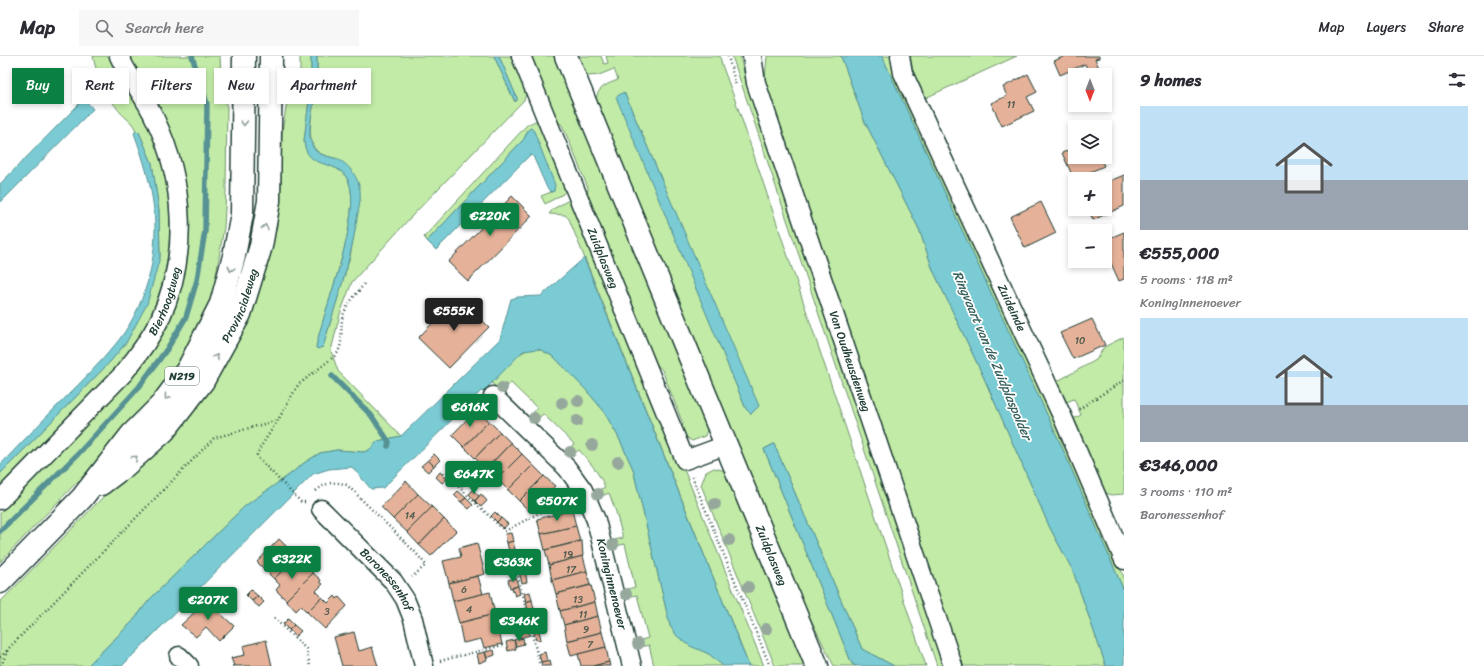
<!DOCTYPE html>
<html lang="en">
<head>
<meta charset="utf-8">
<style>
  body { margin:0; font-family:Sriracha,sans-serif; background:#f7f7f7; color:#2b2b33; height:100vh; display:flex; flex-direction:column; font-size:15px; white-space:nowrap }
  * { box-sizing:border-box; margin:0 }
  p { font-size:13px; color:#7c7c81 }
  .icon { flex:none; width:22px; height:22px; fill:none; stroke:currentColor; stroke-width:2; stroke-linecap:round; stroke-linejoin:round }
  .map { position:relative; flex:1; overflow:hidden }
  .sheet { display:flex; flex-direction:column; background:#fff; width:360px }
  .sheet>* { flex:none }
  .guide { position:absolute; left:12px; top:12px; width:380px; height:36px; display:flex; gap:8px }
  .needle { width:26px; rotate:180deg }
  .fabs { position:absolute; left:1068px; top:12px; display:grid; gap:8px }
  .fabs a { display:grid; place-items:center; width:44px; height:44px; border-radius:0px; background:#fff; box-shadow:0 2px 6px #0003; font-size:20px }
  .price { position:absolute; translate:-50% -34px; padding:0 9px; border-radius:4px; background:#0b8043; color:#fff; font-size:13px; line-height:26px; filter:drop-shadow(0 1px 2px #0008) }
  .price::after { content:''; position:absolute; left:50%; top:24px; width:12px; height:9px; margin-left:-6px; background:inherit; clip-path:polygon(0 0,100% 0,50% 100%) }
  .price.current { background:#222; color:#fff }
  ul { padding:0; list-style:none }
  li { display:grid; align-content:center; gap:8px; height:212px; padding:0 16px }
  li span { display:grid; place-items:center; height:124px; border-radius:0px; color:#555 }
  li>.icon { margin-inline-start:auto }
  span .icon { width:72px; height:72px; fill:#fffc; stroke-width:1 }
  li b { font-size:17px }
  h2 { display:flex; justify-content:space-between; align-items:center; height:48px; padding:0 16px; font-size:17px }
  .tag { padding:0 14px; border-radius:0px; background:#fff; box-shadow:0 2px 6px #0003; font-size:14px; line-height:36px }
  .tag.current { background:#0b8043; color:#fff }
  header { display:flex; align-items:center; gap:24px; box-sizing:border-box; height:56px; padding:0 20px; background:#fff; border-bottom:1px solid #e1e1e2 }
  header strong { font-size:19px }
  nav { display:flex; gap:22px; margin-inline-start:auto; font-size:14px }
  .search { width:280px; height:36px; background:#f7f7f7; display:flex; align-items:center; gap:10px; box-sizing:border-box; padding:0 14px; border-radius:0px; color:#7c7c81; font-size:15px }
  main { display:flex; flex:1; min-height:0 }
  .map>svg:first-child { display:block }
  .green { fill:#c2eba7; stroke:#70946e; fill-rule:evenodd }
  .water { fill:#7acbd4; stroke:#569294 }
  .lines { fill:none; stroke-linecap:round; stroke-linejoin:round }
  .stream { stroke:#569294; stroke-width:5.5 }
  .building { fill:#e5b199; stroke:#1f3d34 }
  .street-casing { stroke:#1f3d34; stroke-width:21 }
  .secondary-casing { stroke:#1f3d34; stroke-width:25 }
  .primary-casing { stroke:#1f3d34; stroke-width:25 }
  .path { stroke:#1f3d34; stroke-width:2.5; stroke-dasharray:1 3; stroke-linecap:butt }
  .street { stroke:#fff; stroke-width:18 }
  .secondary { stroke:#fff; stroke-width:22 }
  .primary { stroke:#fff; stroke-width:22 }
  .tree { fill:#96a89c }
  .oneway { stroke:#8f9e9a }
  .labels { text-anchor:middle; stroke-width:3.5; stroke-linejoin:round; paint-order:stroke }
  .number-label { font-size:10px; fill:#505a4d }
  .shield { fill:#fff; stroke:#627771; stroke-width:1 }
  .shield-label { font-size:11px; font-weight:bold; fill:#1f3d34 }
  .street-label { font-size:12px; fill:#1f3d34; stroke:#fff }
  .water-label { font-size:13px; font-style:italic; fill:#36605c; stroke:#fff }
</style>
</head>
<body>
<header>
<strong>Map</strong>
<div class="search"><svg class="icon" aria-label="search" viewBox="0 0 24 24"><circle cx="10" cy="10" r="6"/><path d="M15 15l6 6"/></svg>Search here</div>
<nav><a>Map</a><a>Layers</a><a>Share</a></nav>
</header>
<main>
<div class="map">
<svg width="1124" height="610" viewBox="0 0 1124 610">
  <rect width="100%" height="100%" fill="#fff"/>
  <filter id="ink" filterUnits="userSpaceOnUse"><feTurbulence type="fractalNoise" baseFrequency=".025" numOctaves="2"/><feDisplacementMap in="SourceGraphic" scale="8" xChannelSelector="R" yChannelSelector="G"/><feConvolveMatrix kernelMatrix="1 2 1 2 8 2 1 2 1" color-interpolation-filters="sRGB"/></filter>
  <g filter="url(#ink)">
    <!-- green -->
    <g class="green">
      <path d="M93,0H109C126,33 151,65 161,102C180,171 169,246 124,303C108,322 89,340 72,358C48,382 24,407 0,431V418L109,307L126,287L160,201L159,154L152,107L139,76L136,75C133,66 126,63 120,56C106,39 97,22 93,0Z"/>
      <path d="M129,0H220L221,21L227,51L226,135L224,171L212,244L187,300L133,368L0,506V457L130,323C140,312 150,300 157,287C166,271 171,255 176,238C179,228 183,217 186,206C193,169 188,127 176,92C166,59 146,30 129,0Z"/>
      <path d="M300,0H311V28L304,85C307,115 336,101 348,124C364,156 323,255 316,291H323L350,201L360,141L339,103C332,101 321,100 316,94C304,81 315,47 316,31C318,21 317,10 317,0H494L515,46L517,42L499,0H515L528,32L524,44L410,162L352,226L340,258L331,295L338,315L401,380L378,385L369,394L364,396L337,394L320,397L304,407L289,419L245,450L150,543L133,565L87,610H0V546L105,439L131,415L270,192L281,129L282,75L291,23L300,24Z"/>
      <path d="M526,0H556L708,371L705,380L692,385L680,377L683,368L662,314L651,302L586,144L588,132L569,85L562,69L551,60Z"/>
      <path d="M578,0H601L604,8L608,7L606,0H720L722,9L738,52L926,610H894L862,593L774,388L764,393L852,608L856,610H834L805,552L596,43C598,31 607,28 618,24L614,13L599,19L589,20L585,17ZM624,36L758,350L751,358L746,353L617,41Z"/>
      <path d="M732,0H740L748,33L944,610H937Z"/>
      <path d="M767,0H841L864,64L919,173L933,214L984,322L1050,472L1073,515L1106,610H963L765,23Z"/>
      <path d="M882,0H891L893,15L980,201L1108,484L1124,521V535L1061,389Z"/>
      <path d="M908,0H1017L923,43L907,4Z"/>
      <path d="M535,65L543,67L567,132L563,138L545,148L541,140L554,135L531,72L528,74L524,83L427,185L424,181L527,69Z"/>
      <path d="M567,145L573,147L582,163L764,610H749L569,163L565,159L549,158L553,153Z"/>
      <path d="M1124,281V438L1111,439L1102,435L1071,364L1081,359L1074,343L1064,347L1054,327L1096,304L1104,291Z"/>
      <path d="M531,293H539L554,301L586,334L603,354L619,382L633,413L670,570C685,593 707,591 723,610H654L649,589L635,592L634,586L648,582L637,539L623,542L621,535L635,531L625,488L611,491L610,485L623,482L616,456L609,437L595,443L593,437L605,431C599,417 589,405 579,394L568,402L564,397L574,388L543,358L534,367L528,363L537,352L511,327L501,337L492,327C503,314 514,297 531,293Z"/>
      <path d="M714,412L726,415L791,574L804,610H775L701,429L706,416Z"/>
    </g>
    <!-- water -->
    <g class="water">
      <path d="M311,0H317C317,10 317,20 317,30C315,49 304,76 314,93C319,100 331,100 339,104C348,108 356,119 359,129C362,140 359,152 357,162C351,207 335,248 323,291L317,293L316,291C323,255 364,156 348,124C336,101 307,116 304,85L311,28Z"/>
      <path d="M494,0H499L517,42V45L514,44Z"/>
      <path d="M841,0H882L899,37L1061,389L1124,535V610H1106L1073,515L1050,472L984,322L933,214L919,173L864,64Z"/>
      <path d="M624,36L759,350L751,358L746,353L616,41Z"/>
      <path d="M85,44L93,53L0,147V128L80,47Z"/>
      <path d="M531,72L534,75L555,129L554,135L551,136L547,132L533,100L530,99L436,194L427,185L524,83L528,74Z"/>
      <path d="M136,75L139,76L152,107L159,154L160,201L147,248L126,287L109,307L0,418V409C23,385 45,362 68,339C84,323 100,307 114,290C145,254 159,201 154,154C151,127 143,102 134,77Z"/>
      <path d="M584,202L749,610H723L709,598L690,590L677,580L670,570L633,413L619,382L603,354L586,334L554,301L539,293L523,295L483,336L481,335L383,432L371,433L352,411L329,413L313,418L122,610H87L133,565L150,543L245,450L289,419L304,407L320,397L337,394L364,396L369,394L378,385L401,380L500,283L511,243L518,241L541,240Z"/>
      <path d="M774,388L862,593L894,610H856L852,608L764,393Z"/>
    </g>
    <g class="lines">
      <!-- stream -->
      <g class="stream">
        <path d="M332,320L371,359L389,386L388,390"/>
        <path d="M0,475L78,398L139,331L167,293L186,261L197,224L205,175L207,48L192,0"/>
      </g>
    </g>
    <!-- building -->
    <g class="building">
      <path d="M1065,0H1099V2L1095,3L1101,16L1090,19L1085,8L1060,19L1054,5Z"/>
      <path d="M1028,18L1037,36L1027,41L1034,55L1002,70L991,47L1007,40L1003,31Z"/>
      <path d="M1075,91V101H1100L1104,110L1074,123L1062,97Z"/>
      <path d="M1124,119V150L1093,164L1088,153H1105V127Z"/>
      <path d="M512,140L532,160L468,225L448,206L485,168L473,156L480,149L492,161Z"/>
      <path d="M1041,146L1056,177L1025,192L1010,161Z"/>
      <path d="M1124,176V223L1119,225L1105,194V184Z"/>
      <path d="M458,241L489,271L449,312L418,282Z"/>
      <path d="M1092,263L1105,289L1073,303L1060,277Z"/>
      <path d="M477,353L489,365L464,391L452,379Z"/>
      <path d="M489,365L500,376L475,402L464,391Z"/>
      <path d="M500,376L511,387L486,413L475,402Z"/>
      <path d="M511,387L522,398L497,423L486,413Z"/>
      <path d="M434,398L440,404L434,410L428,404Z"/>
      <path d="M522,398L533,409L508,434L497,423Z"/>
      <path d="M428,404L434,410L428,416L421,410Z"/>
      <path d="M533,409L544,420L519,445L508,434Z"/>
      <path d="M451,413L458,420L454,424L447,417Z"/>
      <path d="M440,416L447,423L442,427L436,421Z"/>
      <path d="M458,420L465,427L461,431L454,424Z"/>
      <path d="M544,420L555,430L530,456L519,445Z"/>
      <path d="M406,425L418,438L393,463L381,451Z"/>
      <path d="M473,434L479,440L475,445L469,438Z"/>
      <path d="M458,435L466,442L461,446L454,439Z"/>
      <path d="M418,438L432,451L407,476L393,463Z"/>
      <path d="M481,438L487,445L481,451L475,445Z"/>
      <path d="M466,442L473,449L469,453L461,446Z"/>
      <path d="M432,451L444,463L419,489L407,476Z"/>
      <path d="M572,454L576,470L541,478L537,463Z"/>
      <path d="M495,456L501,462L497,466L491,460Z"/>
      <path d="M501,462L508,468L503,473L497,466Z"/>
      <path d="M444,463L456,475L431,500L419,489Z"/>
      <path d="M576,470L580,485L545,494L541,478Z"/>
      <path d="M511,477L513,485L507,487L505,478Z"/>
      <path d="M279,483L288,492L287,493L290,495L283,502L289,508L274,523L257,506Z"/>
      <path d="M513,485L515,494L509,495L507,487Z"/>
      <path d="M582,485L583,500L549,509L545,494Z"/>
      <path d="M477,487L485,518L449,527L443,505L461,501L459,492Z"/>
      <path d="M583,500L587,515L552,524L549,509Z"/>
      <path d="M525,505L527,514L519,516L517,507Z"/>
      <path d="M289,508L295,514L302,508L304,510L305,509L313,517L286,544L276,534L280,529L274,523Z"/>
      <path d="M525,514L527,526L522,527L519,516Z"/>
      <path d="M587,515L590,529L556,538L552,524Z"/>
      <path d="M313,517L321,524L320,526L323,528L316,535L322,541L307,556L301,550L296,555L286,544Z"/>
      <path d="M478,520L483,538L453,545L449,527Z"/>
      <path d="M516,522L518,530L510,532L508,524Z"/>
      <path d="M591,529L595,546L560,555L556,538Z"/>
      <path d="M518,530L520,538L515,540L512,532Z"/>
      <path d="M251,534L258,540L252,545L246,539Z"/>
      <path d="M490,536L495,558L459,567L453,545Z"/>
      <path d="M530,536L532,544L526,546L524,537Z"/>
      <path d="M258,540L264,546L259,551L252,545Z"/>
      <path d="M335,540L337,543L339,541L347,550L325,573L307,556L322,541L328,547Z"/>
      <path d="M203,543L205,545L207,544V545L234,570L219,585L206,571L196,581L181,569L198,553L195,550Z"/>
      <path d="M532,544L534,553L528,554L526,546Z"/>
      <path d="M595,546L598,560L564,569L560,555Z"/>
      <path d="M495,558L502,588L484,592L481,583L463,587L459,567Z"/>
      <path d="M598,560L602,576L567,585L564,569Z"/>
      <path d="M288,563L294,569L289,574L283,568Z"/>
      <path d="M537,566L539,575L534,576L532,567Z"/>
      <path d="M294,569L301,575L296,580L289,574Z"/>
      <path d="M528,573L530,579L520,582L519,575Z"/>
      <path d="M539,575L541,583L536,584L534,576Z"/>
      <path d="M354,576L359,595L372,591L378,610H342L334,581Z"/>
      <path d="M602,576L606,591L571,600L567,585Z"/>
      <path d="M523,582L524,588L516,590L514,584Z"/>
      <path d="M266,584L272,610H232H234L231,602L245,599L243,590Z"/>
      <path d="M514,584L516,593L508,595L506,586Z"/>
      <path d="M606,591L609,606L593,610H581L578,598Z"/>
      <path d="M494,594L495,599L487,602L485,596Z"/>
      <path d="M485,596L487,604L479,607L477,598Z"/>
      <path d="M545,596L547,605L541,606L539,598Z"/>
      <path d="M550,604L551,610H542L541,606Z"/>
      <path d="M609,606L610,610H593Z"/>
    </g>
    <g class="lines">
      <!-- street casing -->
      <g class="street-casing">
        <g id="street">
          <path id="s1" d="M521,0L685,404L726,389"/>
          <path id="s2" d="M752,0L756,27L953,610"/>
          <path id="s3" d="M900,0L903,17L1063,362L1124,504"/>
          <path id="s4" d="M493,340L567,412L583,434L596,464L632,610"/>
          <path id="s5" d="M0,444L123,318C137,301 150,283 160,263C189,200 185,125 155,63C145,41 129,22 119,0"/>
          <path id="s6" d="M321,453L393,525L405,543L413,563L424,610"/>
          <path d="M179,600L189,610"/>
        </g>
      </g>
      <!-- secondary casing -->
      <g class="secondary-casing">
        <g id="secondary">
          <path id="s7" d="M566,0L817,610"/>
        </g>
      </g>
      <!-- primary casing -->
      <g class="primary-casing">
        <g id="primary">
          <path id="s8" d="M101,428L125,410L164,375L203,325L240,258L261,190L269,145L271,0"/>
          <path d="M0,526L82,442L132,378L161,349L188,313L221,248L234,200L242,158L244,0"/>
        </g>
      </g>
      <!-- path -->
      <g class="path">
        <path d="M728,0L736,30"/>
        <path d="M1079,353L1124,324"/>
        <path d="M441,414L505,475L566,443"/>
        <path d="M692,421L770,610"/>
        <path d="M316,435C326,426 335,425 347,429L415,496L426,509L412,521"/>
        <path d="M305,446H301L259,403L257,399L260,392L278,364L298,329L336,299C345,287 339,273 343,260C347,247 356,239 364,228"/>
        <path d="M514,505L540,610"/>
        <path d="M274,562L306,593L310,610"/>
        <path d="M0,601L7,595"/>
        <path d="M440,605L503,589"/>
        <path d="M1,610L8,593L214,382L278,364"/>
      </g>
      <!-- street -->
      <use href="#street" class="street"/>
      <!-- secondary -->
      <use href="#secondary" class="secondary"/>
      <!-- primary -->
      <use href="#primary" class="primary"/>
    </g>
    <!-- trees -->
    <g class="tree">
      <circle cx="502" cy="332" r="6"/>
      <circle cx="578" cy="345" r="6"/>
      <circle cx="562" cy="347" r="6"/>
      <circle cx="534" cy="362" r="6"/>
      <circle cx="577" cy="365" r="6"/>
      <circle cx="592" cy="389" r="6"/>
      <circle cx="570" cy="396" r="6"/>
      <circle cx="618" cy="406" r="6"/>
      <circle cx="598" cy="438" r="6"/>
      <circle cx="715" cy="448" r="6"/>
      <circle cx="729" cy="484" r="6"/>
      <circle cx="613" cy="489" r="6"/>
      <circle cx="748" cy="531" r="6"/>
      <circle cx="626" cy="538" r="6"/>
      <circle cx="766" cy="573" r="6"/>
      <circle cx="638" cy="588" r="6"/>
    </g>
    <!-- one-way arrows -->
    <defs><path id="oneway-chevron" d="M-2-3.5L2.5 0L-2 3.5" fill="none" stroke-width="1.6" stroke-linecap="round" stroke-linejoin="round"/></defs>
    <g class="oneway">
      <use href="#oneway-chevron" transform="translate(244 67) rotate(91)"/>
      <use href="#oneway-chevron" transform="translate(265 171) rotate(-80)"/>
      <use href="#oneway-chevron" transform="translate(231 213) rotate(106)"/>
      <use href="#oneway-chevron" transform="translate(216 301) rotate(-61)"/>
      <use href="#oneway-chevron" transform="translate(167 341) rotate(127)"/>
      <use href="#oneway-chevron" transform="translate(135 402) rotate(-43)"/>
    </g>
  </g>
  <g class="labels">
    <!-- number labels -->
    <g class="number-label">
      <text x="1011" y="52">11</text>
      <text x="1080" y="288">10</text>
      <text x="410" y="463">14</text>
      <text x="568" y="502">19</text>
      <text x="571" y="517">17</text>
      <text x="464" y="537">6</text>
      <text x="578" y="547">13</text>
      <text x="469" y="557">4</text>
      <text x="327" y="559">3</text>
      <text x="583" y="562">11</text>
      <text x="586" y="577">9</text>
      <text x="590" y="592">7</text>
    </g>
    <!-- shield labels -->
    <rect class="shield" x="165" y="311" width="34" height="18" rx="3"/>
    <g class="shield-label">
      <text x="182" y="324">N219</text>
    </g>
    <!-- street labels -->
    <g class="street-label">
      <text dy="4" stroke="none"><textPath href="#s1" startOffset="218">Zuidplasweg</textPath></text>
      <text dy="4" stroke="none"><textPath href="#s5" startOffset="261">Bierhoogtweg</textPath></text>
      <text dy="4" stroke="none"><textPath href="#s8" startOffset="230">Provincialeweg</textPath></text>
      <text dy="4" stroke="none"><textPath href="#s3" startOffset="276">Zuideinde</textPath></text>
      <text dy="4" stroke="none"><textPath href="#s2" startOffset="321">Van Oudheusdenweg</textPath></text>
      <text dy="4" stroke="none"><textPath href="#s7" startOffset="540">Zuidplasweg</textPath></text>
      <text dy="4" stroke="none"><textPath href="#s6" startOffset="97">Baronessenhof</textPath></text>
      <text dy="4" stroke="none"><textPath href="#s4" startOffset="229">Koninginnenoever</textPath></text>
    </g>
    <!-- water labels -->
    <g class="water-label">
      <text transform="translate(993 299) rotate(67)" y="5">Ringvaart van de Zuidplaspolder</text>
    </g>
  </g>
</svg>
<div class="fabs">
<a><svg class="needle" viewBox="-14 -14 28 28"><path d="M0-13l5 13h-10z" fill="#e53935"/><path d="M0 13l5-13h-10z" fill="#7c7c81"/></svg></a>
<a><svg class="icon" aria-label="layers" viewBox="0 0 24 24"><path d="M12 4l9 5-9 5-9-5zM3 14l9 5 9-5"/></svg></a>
<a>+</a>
<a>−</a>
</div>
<b class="price" style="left:490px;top:181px">€220K</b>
<b class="price current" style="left:454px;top:276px">€555K</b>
<b class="price" style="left:470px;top:372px">€616K</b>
<b class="price" style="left:474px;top:439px">€647K</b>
<b class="price" style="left:557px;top:466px">€507K</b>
<b class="price" style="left:292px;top:524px">€322K</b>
<b class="price" style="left:513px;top:527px">€363K</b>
<b class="price" style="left:208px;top:565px">€207K</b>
<b class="price" style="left:519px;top:586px">€346K</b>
<div class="guide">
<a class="tag current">Buy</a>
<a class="tag">Rent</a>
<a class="tag">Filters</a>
<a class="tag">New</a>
<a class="tag">Apartment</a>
</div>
</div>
<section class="sheet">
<h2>9 homes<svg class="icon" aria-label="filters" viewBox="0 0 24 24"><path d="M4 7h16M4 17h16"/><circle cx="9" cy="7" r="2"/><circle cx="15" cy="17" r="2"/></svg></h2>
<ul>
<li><span style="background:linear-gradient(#bfe0f5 60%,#9aa5b1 0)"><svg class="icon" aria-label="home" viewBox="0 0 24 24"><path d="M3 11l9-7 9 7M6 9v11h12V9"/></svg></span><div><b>€555,000</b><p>5 rooms · 118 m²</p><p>Koninginnenoever</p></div></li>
<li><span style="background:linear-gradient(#bfe0f5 70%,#9aa5b1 0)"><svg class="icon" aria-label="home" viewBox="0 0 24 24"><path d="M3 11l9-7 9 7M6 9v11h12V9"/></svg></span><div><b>€346,000</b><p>3 rooms · 110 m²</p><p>Baronessenhof</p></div></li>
</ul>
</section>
</main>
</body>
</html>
